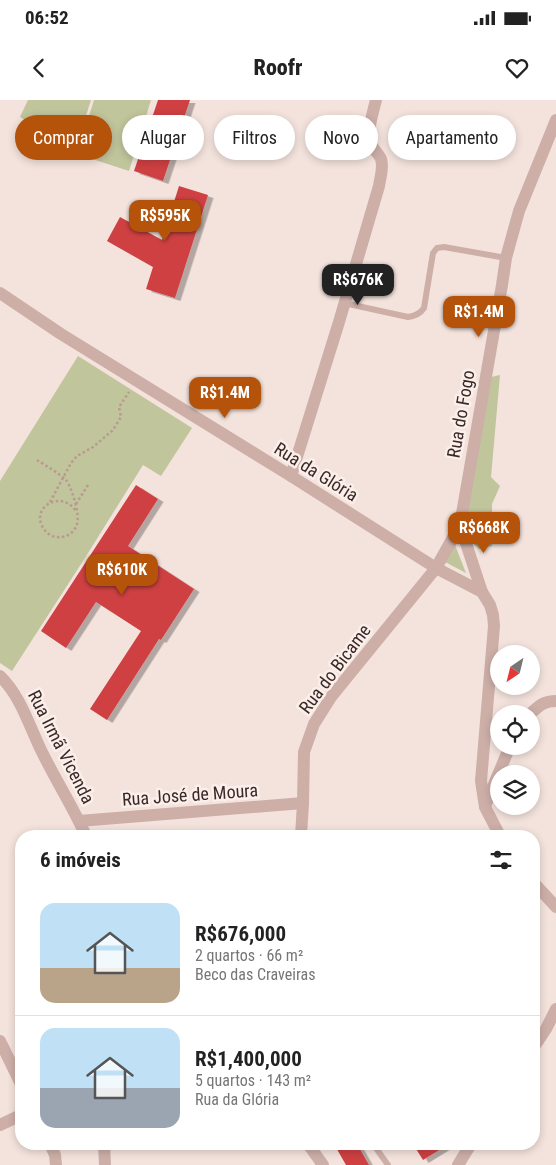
<!DOCTYPE html>
<html lang="pt">
<head>
<meta charset="utf-8">
<style>
  body { margin:0; font-family:"Roboto Condensed",sans-serif; background:#f6f6f6; color:#222; height:100vh; display:flex; flex-direction:column; font-size:19px; white-space:nowrap }
  * { box-sizing:border-box; margin:0 }
  p { font-size:16px; color:#767676 }
  .icon { flex:none; width:28px; height:28px; fill:none; stroke:currentColor; stroke-width:2; stroke-linecap:round; stroke-linejoin:round }
  .map { position:relative; flex:1; overflow:hidden }
  .side { position:absolute; left:15px; top:730px; width:525px; height:320px; display:flex; flex-direction:column; background:#fff; border-radius:20px; box-shadow:0 2px 8px #0003 }
  .side>* { flex:none }
  .hud { position:absolute; left:15px; top:15px; width:526px; height:45px; display:flex; gap:10px }
  .needle { width:32px; rotate:215deg }
  .fabs { position:absolute; left:490px; top:545px; display:grid; gap:10px }
  .fabs a { display:grid; place-items:center; width:50px; height:50px; border-radius:50%; background:#fff; box-shadow:0 2px 8px #0003; font-size:25px }
  .price { position:absolute; translate:-50% -42px; padding:0 11px; border-radius:10px; background:#b45309; color:#fff; font-size:16px; line-height:32px; filter:drop-shadow(0 1px 2px #0008) }
  .price::after { content:''; position:absolute; left:50%; top:30px; width:15px; height:11px; margin-left:-8px; background:inherit; clip-path:polygon(0 0,100% 0,50% 100%) }
  .price.current { background:#222; color:#fff }
  ul { padding:0; list-style:none }
  li { display:flex; align-items:center; gap:15px; height:125px; padding:0 25px }
  li+li { border-top:1px solid #e0e0e0 }
  li span { display:grid; place-items:center; flex:none; width:140px; height:100px; border-radius:15px; color:#555 }
  li>.icon { margin-inline-start:auto }
  span .icon { width:60px; height:60px; fill:#fffc; stroke-width:1 }
  li b { font-size:21px }
  h2 { display:flex; justify-content:space-between; align-items:center; height:60px; padding:0 25px; font-size:21px }
  .tag { padding:0 18px; border-radius:22px; background:#fff; box-shadow:0 2px 8px #0003; font-size:18px; line-height:45px }
  .tag.current { background:#b45309; color:#fff }
  .status { display:flex; justify-content:space-between; align-items:center; height:35px; padding:0 25px; background:#fff; direction:ltr }
  .status svg { height:14px; fill:currentColor }
  header { display:flex; justify-content:space-between; align-items:center; height:65px; padding:0 25px; background:#fff; font-size:22px; font-weight:800 }
  .map>svg:first-child { display:block }
  .green { fill:#c1c59c }
  .building { fill:#ce4143; filter:url(#shadow) }
  .lines { fill:none; stroke-linecap:round; stroke-linejoin:round }
  .path { stroke:#b99992; stroke-width:2.5; stroke-dasharray:2.5 2.5; stroke-linecap:butt }
  .lane { stroke:#cdafa8; stroke-width:6 }
  .street { stroke:#cdafa8; stroke-width:12 }
  .labels { text-anchor:middle; stroke-width:5; stroke-linejoin:round; paint-order:stroke }
  .street-label { font-size:18px; fill:#3a2928; stroke:#fbefea }
</style>
</head>
<body>
<div class="status"><b>06:52</b><svg viewBox="0 0 49 12"><path d="M0 12V9h3v3zM5 12V6h3v6zM10 12V3h3v9zM15 12V0h3v12zM26 1h20v11H26zM47 4h2v5h-2z"/></svg></div>
<header><svg class="icon" aria-label="back" viewBox="0 0 24 24"><path d="M15 5l-7 7 7 7"/></svg>Roofr<svg class="icon" aria-label="heart" viewBox="0 0 24 24"><path d="M12 20l-8-8c-3-5 5-10 8-4 3-6 11-1 8 4z"/></svg></header>
<div class="map">
<svg width="556" height="1065" viewBox="0 0 556 1065">
  <defs>
    <filter id="shadow"><feDropShadow dx="5.5" dy="3" stdDeviation="0" flood-color="#0004"/></filter>
  </defs>
  <rect width="100%" height="100%" fill="#f4e3dd"/>
  <!-- green -->
  <g class="green">
    <path d="M28,0H91L75,50L20,17Z"/>
    <path d="M94,0H151L129,71L77,54Z"/>
    <path d="M78,256L192,328L161,376L143,365L83,461L12,571L0,563V381Z"/>
    <path d="M500,275L491,377L500,386L492,404V446L479,449L469,439L465,426L491,277Z"/>
    <path d="M455,445L466,473L445,462Z"/>
  </g>
  <!-- building -->
  <g class="building">
    <path d="M158,0H190L163,81L134,71Z"/>
    <path d="M179,86L208,95L175,198L146,189L153,167L107,141L120,117L162,140Z"/>
    <path d="M136,385L158,399L128,446L194,489L161,540L159,539L107,620L90,609L141,531L96,502L66,548L41,531Z"/>
    <path d="M334,1044H357L369,1065H346Z"/>
    <path d="M413,1044H449L423,1060Z"/>
  </g>
  <g class="lines">
    <!-- path -->
    <g class="path">
      <path d="M37,360C45,365 60,374 66,380C72,388 80,414 77,424C73,439 52,442 44,429C29,409 60,388 76,411"/>
      <path d="M50,402L71,363L77,356L93,347L113,330L121,317L119,307L129,292"/>
      <path d="M76,404L88,385"/>
    </g>
    <!-- lane -->
    <g class="lane">
      <path d="M344,203L408,217C415,216 420,214 424,208L433,153L437,148L444,147L506,158"/>
      <path d="M373,1044L388,1065"/>
    </g>
    <!-- street -->
    <g class="street">
      <path d="M0,193L61,234L291,376L436,468L482,492L490,505L493,515L494,526L481,681L485,707L500,736"/>
      <path d="M291,376L339,222L379,86C380,78 384,68 381,59C378,52 370,47 369,39C368,27 373,12 376,0"/>
      <path d="M460,425L482,492"/>
      <path d="M0,576C20,595 29,625 41,650C55,679 73,707 86,736"/>
      <path d="M530,614C539,606 543,601 556,601"/>
      <path d="M485,706L510,646"/>
      <path d="M79,721L303,703"/>
      <path d="M301,736L303,703L304,652L314,624L331,597L436,468L460,425L502,185L506,158L519,111L556,20"/>
      <path d="M534,783L556,807"/>
      <path d="M0,941L21,984"/>
      <path d="M534,947L546,929L556,909"/>
      <path d="M0,1025L21,1015"/>
      <path d="M50,1044L55,1055L56,1065"/>
      <path d="M104,1044L105,1065"/>
      <path d="M308,1044L323,1065"/>
      <path d="M458,1065L471,1044"/>
    </g>
  </g>
  <g class="labels">
    <!-- street labels -->
    <g class="street-label">
      <text transform="translate(461 314) rotate(-80)" y="6">Rua do Fogo</text>
      <text transform="translate(316 372) rotate(32)" y="6">Rua da Glória</text>
      <text transform="translate(335 569) rotate(-53)" y="6">Rua do Bicame</text>
      <text transform="translate(61 647) rotate(63)" y="6">Rua Irmã Vicenda</text>
      <text transform="translate(190 695) rotate(-4)" y="6">Rua José de Moura</text>
    </g>
  </g>
</svg>
<div class="fabs">
<a><svg class="needle" viewBox="-14 -14 28 28"><path d="M0-13l5 13h-10z" fill="#e53935"/><path d="M0 13l5-13h-10z" fill="#767676"/></svg></a>
<a><svg class="icon" aria-label="locate" viewBox="0 0 24 24"><circle cx="12" cy="12" r="6"/><path d="M12 2v4M12 18v4M2 12h4M18 12h4"/></svg></a>
<a><svg class="icon" aria-label="layers" viewBox="0 0 24 24"><path d="M12 4l9 5-9 5-9-5zM3 14l9 5 9-5"/></svg></a>
</div>
<b class="price" style="left:165px;top:142px">R$595K</b>
<b class="price current" style="left:358px;top:206px">R$676K</b>
<b class="price" style="left:479px;top:238px">R$1.4M</b>
<b class="price" style="left:225px;top:319px">R$1.4M</b>
<b class="price" style="left:484px;top:454px">R$668K</b>
<b class="price" style="left:122px;top:496px">R$610K</b>
<div class="hud">
<a class="tag current">Comprar</a>
<a class="tag">Alugar</a>
<a class="tag">Filtros</a>
<a class="tag">Novo</a>
<a class="tag">Apartamento</a>
</div>
<section class="side">
<h2>6 imóveis<svg class="icon" aria-label="filters" viewBox="0 0 24 24"><path d="M4 7h16M4 17h16"/><circle cx="9" cy="7" r="2"/><circle cx="15" cy="17" r="2"/></svg></h2>
<ul>
<li><span style="background:linear-gradient(#bfe0f5 65%,#b9a48a 0)"><svg class="icon" aria-label="home" viewBox="0 0 24 24"><path d="M3 11l9-7 9 7M6 9v11h12V9"/></svg></span><div><b>R$676,000</b><p>2 quartos · 66 m²</p><p>Beco das Craveiras</p></div></li>
<li><span style="background:linear-gradient(#bfe0f5 60%,#9aa5b1 0)"><svg class="icon" aria-label="home" viewBox="0 0 24 24"><path d="M3 11l9-7 9 7M6 9v11h12V9"/></svg></span><div><b>R$1,400,000</b><p>5 quartos · 143 m²</p><p>Rua da Glória</p></div></li>
</ul>
</section>
</div>
</body>
</html>
